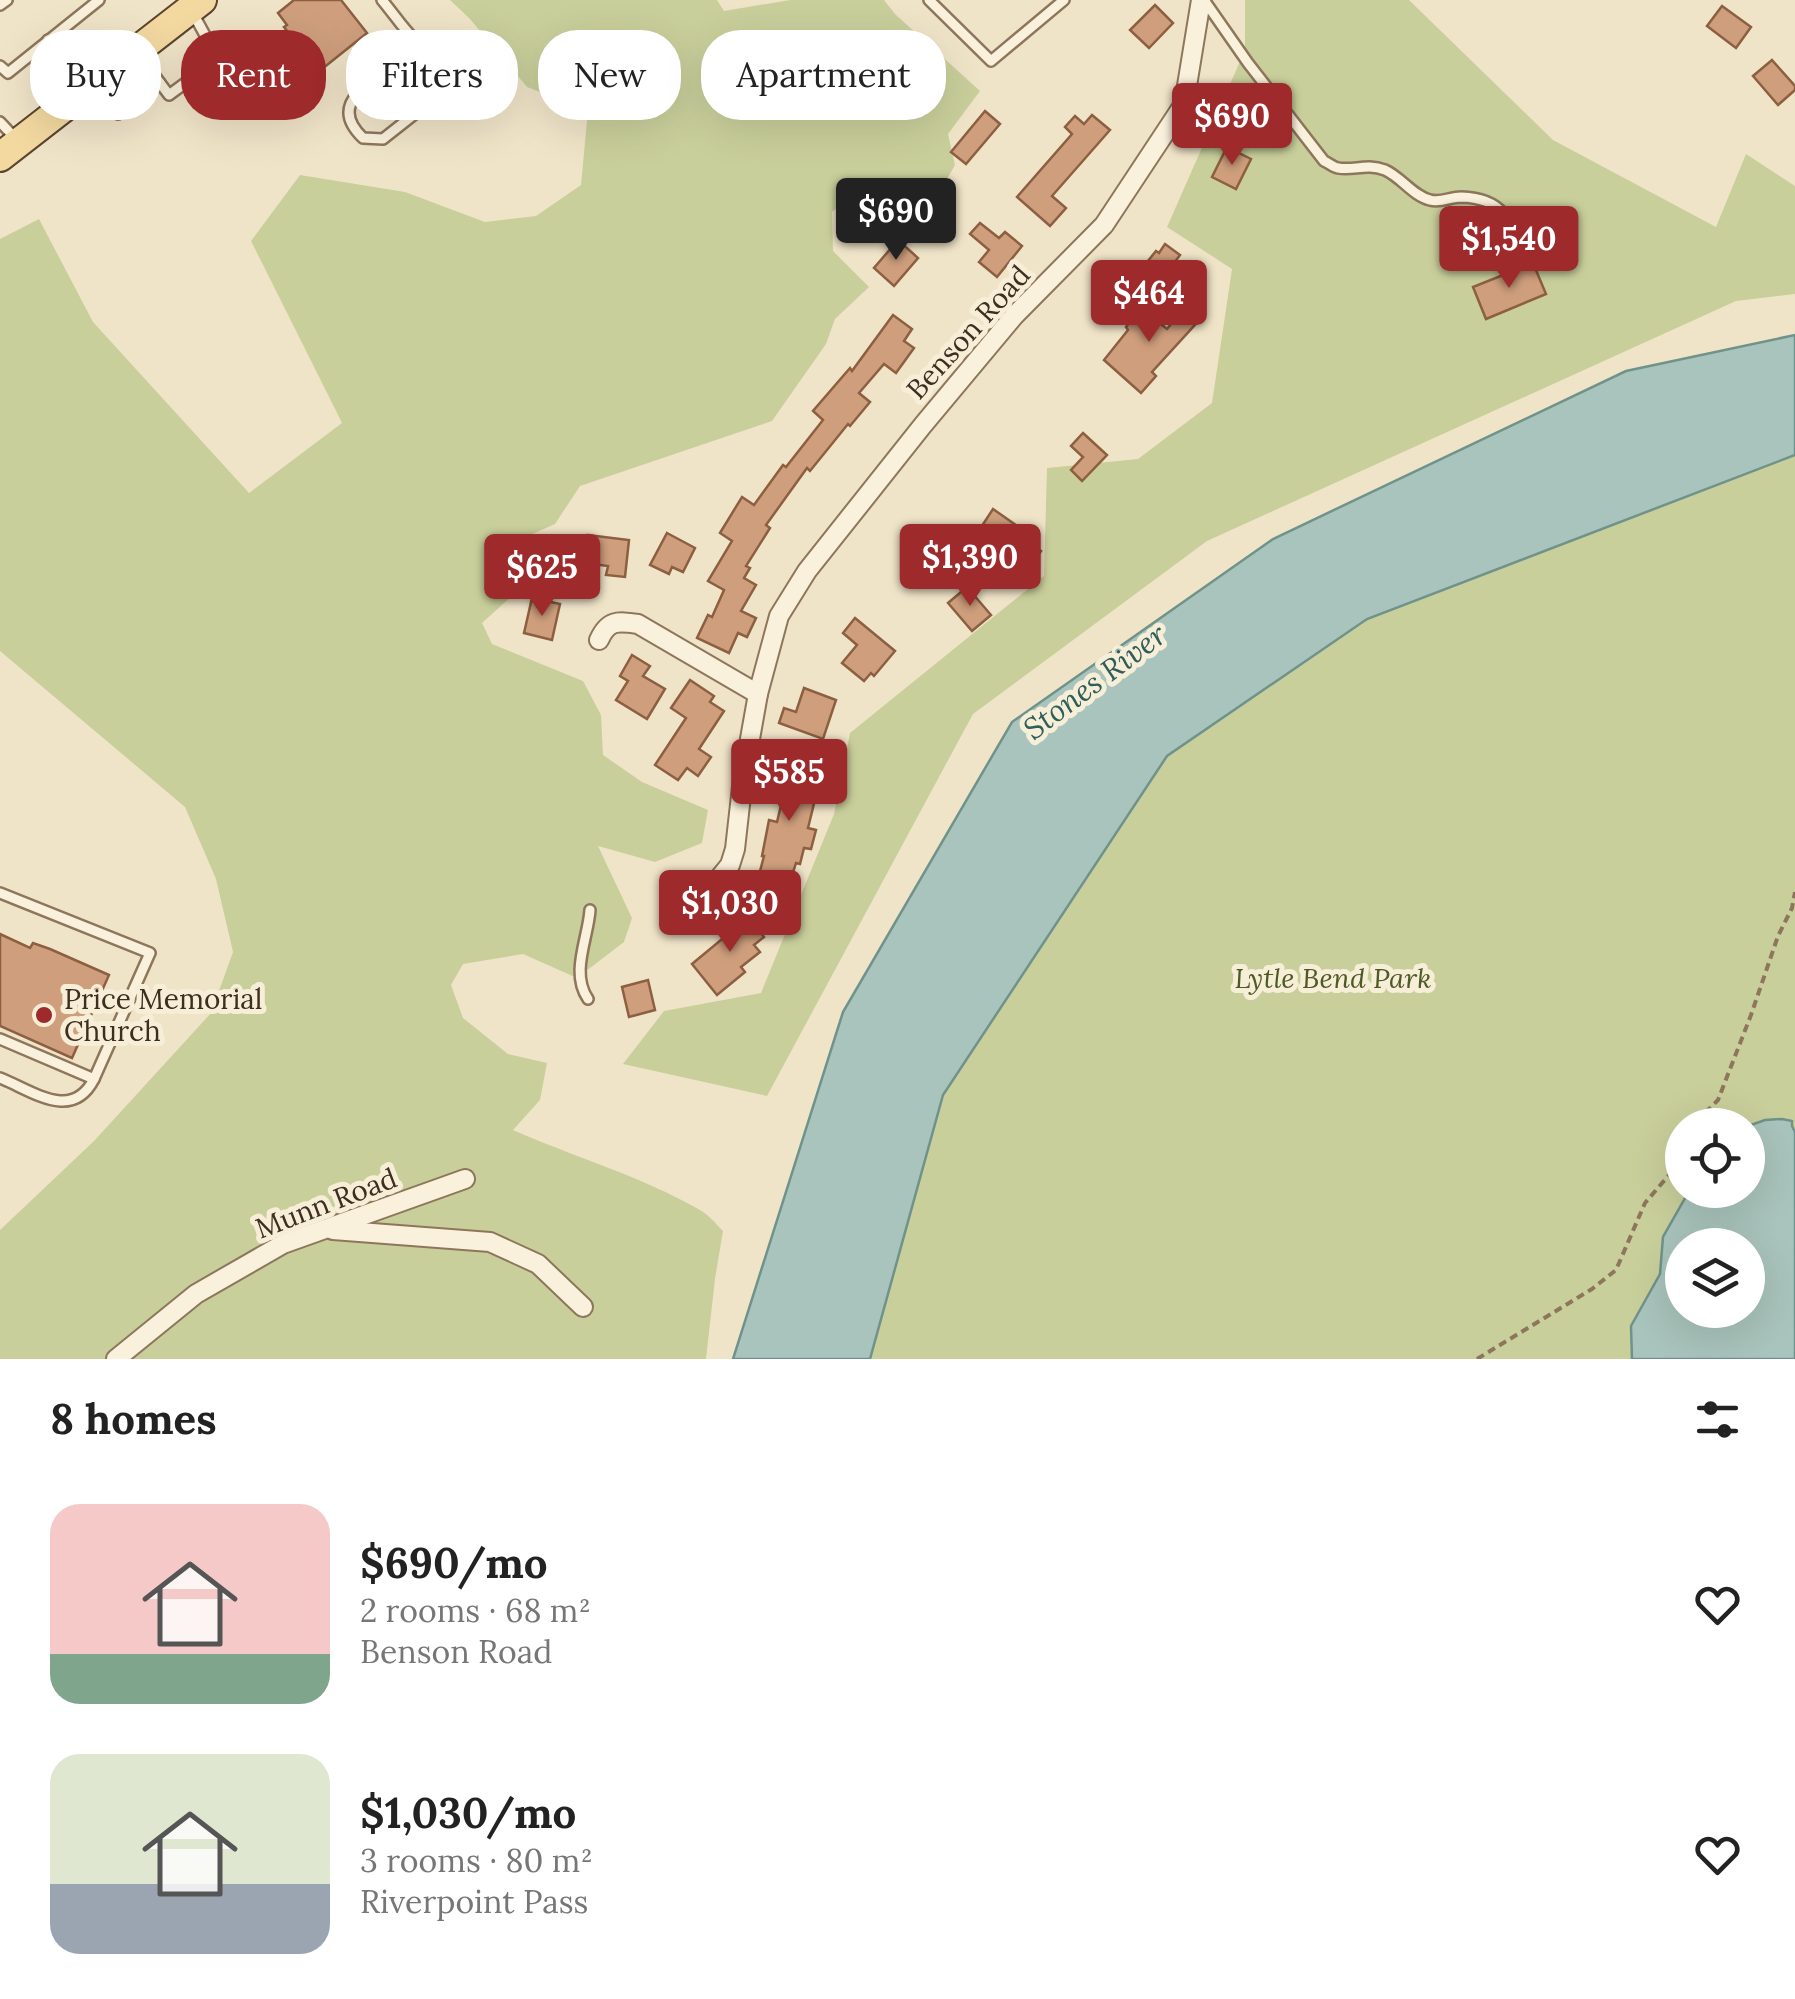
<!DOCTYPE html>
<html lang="en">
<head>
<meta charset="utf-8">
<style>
  body { margin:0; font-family:Lora,serif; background:#f2f2f2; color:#222; height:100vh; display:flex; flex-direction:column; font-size:38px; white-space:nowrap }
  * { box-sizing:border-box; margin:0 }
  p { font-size:32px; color:#767676 }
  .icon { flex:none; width:55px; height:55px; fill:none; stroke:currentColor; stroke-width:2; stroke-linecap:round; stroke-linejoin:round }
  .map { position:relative; height:1359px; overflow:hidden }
  .sheet { display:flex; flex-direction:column; background:#fff; flex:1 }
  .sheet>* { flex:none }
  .hud { position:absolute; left:30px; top:30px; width:1000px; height:90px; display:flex; gap:20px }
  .buttons { position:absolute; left:1665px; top:1108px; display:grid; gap:20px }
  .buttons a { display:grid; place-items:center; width:100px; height:100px; border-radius:50%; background:#fff; box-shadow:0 10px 40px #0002; font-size:50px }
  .price { position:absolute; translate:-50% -85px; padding:0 22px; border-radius:10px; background:#9e2a2b; color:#fff; font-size:32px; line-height:65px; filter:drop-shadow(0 2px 5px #0008) }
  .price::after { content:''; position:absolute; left:50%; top:60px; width:30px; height:22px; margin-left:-15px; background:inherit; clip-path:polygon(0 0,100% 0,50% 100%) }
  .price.current { background:#222; color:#fff }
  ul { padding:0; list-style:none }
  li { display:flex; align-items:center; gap:30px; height:250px; padding:0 50px }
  li span { display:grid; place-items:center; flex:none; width:280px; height:200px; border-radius:30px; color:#555 }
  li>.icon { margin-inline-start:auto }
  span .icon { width:120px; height:120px; fill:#fffc; stroke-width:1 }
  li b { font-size:42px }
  h2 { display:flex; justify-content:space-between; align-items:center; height:120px; padding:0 50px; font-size:42px }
  .tag { padding:0 35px; border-radius:40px; background:#fff; box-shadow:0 10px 40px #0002; font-size:35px; line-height:90px }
  .tag.current { background:#9e2a2b; color:#fff }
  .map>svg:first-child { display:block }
  .green { fill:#c9cf9b; fill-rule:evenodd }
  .water { fill:#a9c4bc; stroke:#6f938a; stroke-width:2.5; fill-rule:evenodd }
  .building { fill:#cf9f7d; stroke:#8d5f41; stroke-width:2.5 }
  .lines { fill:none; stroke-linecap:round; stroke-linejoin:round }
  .lane-casing { stroke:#8d765c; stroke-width:14 }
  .street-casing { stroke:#8d765c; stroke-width:22 }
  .primary-casing { stroke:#5b4430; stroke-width:32 }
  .path { stroke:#8d765c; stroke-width:4; stroke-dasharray:8 5; stroke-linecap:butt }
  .lane { stroke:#faf1dc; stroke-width:9 }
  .street { stroke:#faf1dc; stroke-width:18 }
  .primary { stroke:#f3d9a0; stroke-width:28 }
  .poi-dot { fill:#9e2a2b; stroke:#f7eed8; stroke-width:4 }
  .labels { text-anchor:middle; stroke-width:10; stroke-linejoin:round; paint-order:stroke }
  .street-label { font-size:28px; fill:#3d2e20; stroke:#f7eed8 }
  .park-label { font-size:28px; font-style:italic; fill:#4d5a26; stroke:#f7eed8 }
  .poi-label { font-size:28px; fill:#3d2e20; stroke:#f7eed8; text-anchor:start }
  .water-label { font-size:30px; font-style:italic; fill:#2f5d5a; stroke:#f7eed8 }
</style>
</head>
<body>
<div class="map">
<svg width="1795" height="1359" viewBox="0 0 1795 1359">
  <rect width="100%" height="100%" fill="#f0e4c8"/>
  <!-- green -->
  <g class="green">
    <path d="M450,0H717L724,11L790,0H884L895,14L980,91L948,134L955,165L924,219L869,183L832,212L833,251L869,287L835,319L826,344L772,421L580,486L555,524L512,543V596L482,623L492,644L583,681L601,715L603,755L642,782L708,810L702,843L655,862L598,846L632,918L624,942L577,978L523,954L463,964L451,985L463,1018L508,1054L547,1063L540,1100L513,1130C574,1157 641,1176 700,1210C709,1215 716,1224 723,1231L715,1279L706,1359H0V1230L94,1141L211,1013L233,952L216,879L185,807L0,651V239L39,219L93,322L249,493L342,423L251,241L300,175L405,192L485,222L536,216L581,185L588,110L527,87L470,19Z"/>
    <path d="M1245,0H1409L1553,140L1716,227L1746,154L1795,186V294L1736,301L1207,541L973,714L767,1096L623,1064L664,1011L761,993L834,814L850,733L1044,576L1047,468L1138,459L1212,403L1232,269L1167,227L1245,50Z"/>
    <path d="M1795,371V1359H750L1013,743ZM1682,1125H1748V1190H1682ZM1682,1245H1748V1310H1682Z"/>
  </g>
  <!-- water -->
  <g class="water">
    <path d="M1795,335V455L1367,619L1167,756L943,1095L870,1359H733L843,1012L1012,722L1273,539L1626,371Z"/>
    <path d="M1782,1119L1792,1121V1126L1795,1132V1359H1632L1631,1326L1660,1274L1663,1237L1688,1193L1691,1190H1748V1126L1765,1120ZM1682,1245H1748V1310H1682Z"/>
  </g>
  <!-- building -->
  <g class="building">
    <path d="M294,0H341L367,33L322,69L310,54L307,57L284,27L287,25L278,13Z"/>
    <path d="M1155,5L1173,23L1149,48L1130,30Z"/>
    <path d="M1722,6L1751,27L1736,48L1707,26Z"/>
    <path d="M1772,60L1795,86V90L1778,105L1753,76Z"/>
    <path d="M985,111L1000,124L966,164L951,152Z"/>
    <path d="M1092,115L1110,130L1052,196L1066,208L1050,226L1017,197L1072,134L1065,127L1075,116L1084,124Z"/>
    <path d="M1227,147L1251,159L1236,189L1212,177Z"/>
    <path d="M980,223L999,238L1005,232L1022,246L997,277L979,262L989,250L970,234Z"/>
    <path d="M898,240L918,258L894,286L874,268Z"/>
    <path d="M1165,244L1180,255L1157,286L1139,272L1156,251L1159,253Z"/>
    <path d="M1533,263L1546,294L1486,319L1473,287Z"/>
    <path d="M1188,303L1203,316L1152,372L1156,376L1141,393L1104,360L1128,330L1126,327L1141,308L1167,329Z"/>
    <path d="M893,315L912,329L904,341L914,348L896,373L884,364L859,393L870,402L850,426L848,424L810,471L807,468L766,525L770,528L746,566L750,568L744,578L756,585L741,611L756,618L747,637L738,633L729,653L697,638L708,615L712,617L724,590L708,581L732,541L720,533L742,497L754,505L783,465L786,467L823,420L813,411L850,368L852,371Z"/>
    <path d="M1083,433L1107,455L1082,481L1071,470L1083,457L1071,446Z"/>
    <path d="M993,509L1030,535L1026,541L1041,551L1030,567L978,532Z"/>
    <path d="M667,533L695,548L683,572L672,567L669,574L650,565Z"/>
    <path d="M588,535L629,540L625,577L606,575L608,566L585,563Z"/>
    <path d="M967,587L991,615L972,631L948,603Z"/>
    <path d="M532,598L560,604L552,640L524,633Z"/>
    <path d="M855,618L895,651L874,676L871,673L864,681L842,663L857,645L843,633Z"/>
    <path d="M632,655L650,666L643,676L665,689L647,719L616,700L628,681L620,676Z"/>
    <path d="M690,680L714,696L710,702L724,711L699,749L711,757L698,776L687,768L678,780L655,765L686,718L671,708Z"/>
    <path d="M804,688L836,700L823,739L779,723L784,708L796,712Z"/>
    <path d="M775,752L824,763L808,828L816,830L811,849L804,848L800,864L796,863L784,900L755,890L764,856H762L769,820L777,822L788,776L770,772Z"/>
    <path d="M744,913L764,937L754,945L760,952L741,967L745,972L717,995L692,964L727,935L723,931Z"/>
    <path d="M0,934L30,948L33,943L50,949L109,975L72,1058L0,1026Z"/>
    <path d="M648,980L655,1010L629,1017L622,987Z"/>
  </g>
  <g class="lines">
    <!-- lane casing -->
    <g class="lane-casing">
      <g id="lane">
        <path d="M382,0C393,13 402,27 414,39C430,56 456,44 454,83L383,139L363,138C334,110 355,94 379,74C392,64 405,54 417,43"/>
        <path d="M929,0L991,61L1064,0"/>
        <path d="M1204,0L1248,63L1324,161C1329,163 1333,167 1338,168C1354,171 1366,163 1385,170C1401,177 1413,196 1430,200C1441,203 1450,197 1461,197C1505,198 1511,222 1521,257"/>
        <path d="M0,5L7,0"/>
        <path d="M48,40L84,85"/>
        <path d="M138,53L160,83"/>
        <path d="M0,66L8,73L99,0"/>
        <path d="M118,114L160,83L169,95L218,59L194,15"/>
        <path d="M0,122L17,140"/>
        <path d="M0,893L150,953L94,1079L0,1039"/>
        <path d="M588,999C570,973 588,939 590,910"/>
        <path d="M0,1078C33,1091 72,1122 94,1079"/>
      </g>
    </g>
    <!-- street casing -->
    <g class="street-casing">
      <g id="street">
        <path d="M599,640C608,620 617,621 638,624L758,694"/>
        <path d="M717,881L730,865L735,849L743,778L758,694L779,616L807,571L923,425L1014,316L1104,225L1184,104L1201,0"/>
        <path d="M333,1230L490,1242L538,1264L583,1307"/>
        <path d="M116,1359L196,1294L283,1244L465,1179"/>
      </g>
    </g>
    <!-- primary casing -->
    <g class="primary-casing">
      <path id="primary" d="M0,157L202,0"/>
    </g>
    <!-- path -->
    <g class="path">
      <path d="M1700,1125L1708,1110L1718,1100L1751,1015L1778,936L1792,908L1795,892"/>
      <path d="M1477,1359L1592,1289L1616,1270L1645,1203L1669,1175L1682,1149"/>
    </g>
    <!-- lane -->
    <use href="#lane" class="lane"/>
    <!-- street -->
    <use href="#street" class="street"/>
    <!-- primary -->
    <use href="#primary" class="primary"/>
  </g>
  <!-- markers -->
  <circle class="poi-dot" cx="44" cy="1015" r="10"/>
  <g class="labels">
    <!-- street labels -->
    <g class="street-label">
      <text transform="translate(968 332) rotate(-48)" y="10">Benson Road</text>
      <text transform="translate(326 1203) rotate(-21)" y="10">Munn Road</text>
    </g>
    <!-- park labels -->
    <g class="park-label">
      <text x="1333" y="988">Lytle Bend Park</text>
    </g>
    <!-- poi labels -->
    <g class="poi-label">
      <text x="64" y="1009">Price Memorial<tspan x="64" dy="32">Church</tspan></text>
    </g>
    <!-- water labels -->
    <g class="water-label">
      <text transform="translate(1095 682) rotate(-37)" y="10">Stones River</text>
    </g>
  </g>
</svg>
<div class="buttons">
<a><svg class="icon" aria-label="locate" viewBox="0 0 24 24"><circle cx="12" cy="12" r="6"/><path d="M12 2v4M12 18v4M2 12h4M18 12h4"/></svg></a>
<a><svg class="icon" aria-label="layers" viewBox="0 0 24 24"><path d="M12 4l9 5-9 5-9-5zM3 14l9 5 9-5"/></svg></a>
</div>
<b class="price" style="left:1232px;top:168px">$690</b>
<b class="price current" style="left:896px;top:263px">$690</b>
<b class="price" style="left:1509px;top:291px">$1,540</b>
<b class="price" style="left:1149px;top:345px">$464</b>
<b class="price" style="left:970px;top:609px">$1,390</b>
<b class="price" style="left:542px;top:619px">$625</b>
<b class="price" style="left:789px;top:824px">$585</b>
<b class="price" style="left:730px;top:955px">$1,030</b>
<div class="hud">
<a class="tag">Buy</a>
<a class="tag current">Rent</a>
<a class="tag">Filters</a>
<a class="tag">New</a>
<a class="tag">Apartment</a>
</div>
</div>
<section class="sheet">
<h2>8 homes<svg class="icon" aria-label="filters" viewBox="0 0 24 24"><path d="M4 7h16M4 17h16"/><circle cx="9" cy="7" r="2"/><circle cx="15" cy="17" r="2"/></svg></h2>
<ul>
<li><span style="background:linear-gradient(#f6c9c9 75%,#7fa58c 0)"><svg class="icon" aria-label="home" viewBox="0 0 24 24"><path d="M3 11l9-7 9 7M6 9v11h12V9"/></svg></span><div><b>$690/mo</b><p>2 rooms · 68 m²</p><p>Benson Road</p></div><svg class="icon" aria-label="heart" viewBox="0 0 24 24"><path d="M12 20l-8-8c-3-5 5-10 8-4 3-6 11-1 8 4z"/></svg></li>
<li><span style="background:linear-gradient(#dfe7d0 65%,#9aa5b1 0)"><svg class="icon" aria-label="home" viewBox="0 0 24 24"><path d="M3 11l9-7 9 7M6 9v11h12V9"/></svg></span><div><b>$1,030/mo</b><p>3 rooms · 80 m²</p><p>Riverpoint Pass</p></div><svg class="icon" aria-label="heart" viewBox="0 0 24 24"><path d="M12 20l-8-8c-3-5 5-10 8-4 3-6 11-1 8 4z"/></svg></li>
</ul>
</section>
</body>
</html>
